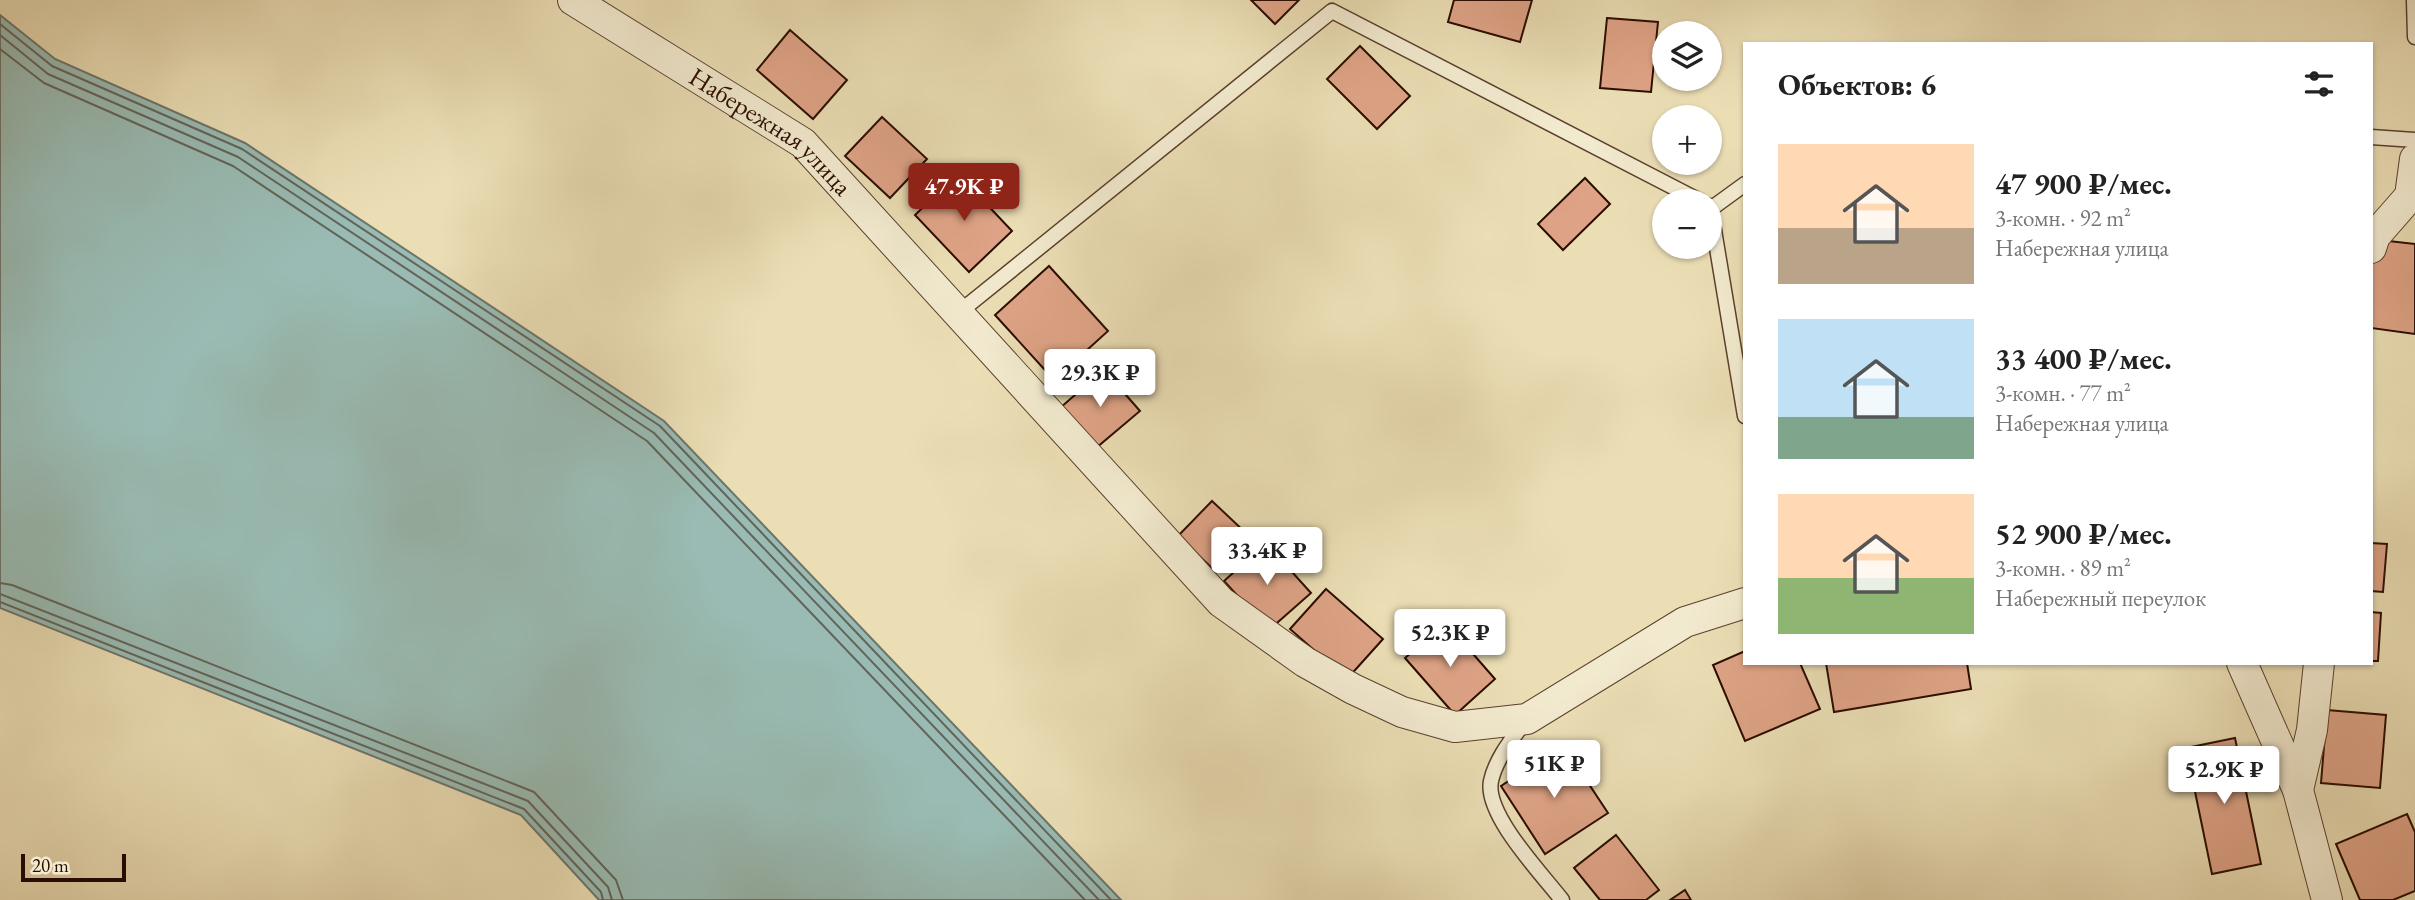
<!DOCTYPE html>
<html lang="ru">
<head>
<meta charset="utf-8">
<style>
  body { margin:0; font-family:"EB Garamond",serif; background:#f6f6f6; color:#222; height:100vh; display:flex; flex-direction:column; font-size:26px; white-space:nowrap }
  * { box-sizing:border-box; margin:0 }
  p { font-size:23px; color:#767676 }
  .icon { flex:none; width:38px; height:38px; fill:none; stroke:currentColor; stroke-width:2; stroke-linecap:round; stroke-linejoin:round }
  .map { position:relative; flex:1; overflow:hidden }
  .sheet { position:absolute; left:1743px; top:42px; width:630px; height:623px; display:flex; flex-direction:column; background:#fff; border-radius:0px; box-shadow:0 2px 5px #0004 }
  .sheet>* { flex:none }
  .tools { position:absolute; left:1652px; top:21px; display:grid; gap:14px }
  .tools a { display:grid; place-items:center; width:70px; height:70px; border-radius:50%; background:#fff; box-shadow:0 2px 5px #0004; font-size:35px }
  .scale { position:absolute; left:21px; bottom:18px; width:105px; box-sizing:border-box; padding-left:7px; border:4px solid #2b0c00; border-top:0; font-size:19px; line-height:24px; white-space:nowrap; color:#2b0c00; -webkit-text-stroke:5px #f2eacf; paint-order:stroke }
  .price { position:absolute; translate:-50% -60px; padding:0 16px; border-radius:7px; background:#fff; color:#222; font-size:23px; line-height:46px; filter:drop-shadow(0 2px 4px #0008) }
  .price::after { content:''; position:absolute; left:50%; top:42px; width:21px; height:16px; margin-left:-10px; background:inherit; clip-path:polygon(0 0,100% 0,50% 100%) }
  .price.active { background:#8f2418; color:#fff }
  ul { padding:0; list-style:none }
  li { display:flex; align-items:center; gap:21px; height:175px; padding:0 35px }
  li span { display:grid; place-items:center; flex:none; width:196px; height:140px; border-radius:0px; color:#555 }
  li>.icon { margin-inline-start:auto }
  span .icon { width:84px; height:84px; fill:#fffc; stroke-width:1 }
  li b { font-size:30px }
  h2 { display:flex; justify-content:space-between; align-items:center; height:84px; padding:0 35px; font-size:30px }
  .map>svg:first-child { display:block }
  .water { fill:#99bbb3; stroke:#6d756b; stroke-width:2 }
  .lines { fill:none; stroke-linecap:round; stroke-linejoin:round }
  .shore { stroke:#62645a; stroke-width:2 }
  .building { fill:#dea386; stroke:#2b0c00; stroke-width:2 }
  .service-casing { stroke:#5b402d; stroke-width:17 }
  .minor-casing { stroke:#5b402d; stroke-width:32 }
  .service { stroke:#f2eacf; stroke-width:14 }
  .minor { stroke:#f2eacf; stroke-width:30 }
  .labels { text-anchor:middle; stroke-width:5; stroke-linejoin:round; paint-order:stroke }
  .street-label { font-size:26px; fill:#2b0c00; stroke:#f2eacf }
</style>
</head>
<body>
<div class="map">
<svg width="2415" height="900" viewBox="0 0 2415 900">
  <rect width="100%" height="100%" fill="#ebdeb5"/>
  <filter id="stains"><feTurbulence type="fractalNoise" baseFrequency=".00286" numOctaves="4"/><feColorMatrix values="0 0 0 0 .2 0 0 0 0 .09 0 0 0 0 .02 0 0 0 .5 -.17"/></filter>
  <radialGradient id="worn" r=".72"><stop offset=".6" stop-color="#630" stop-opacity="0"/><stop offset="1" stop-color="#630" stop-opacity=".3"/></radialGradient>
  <!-- water -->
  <path class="water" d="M0,15L55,59L245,143L664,421L1121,900H599L521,815L0,608Z"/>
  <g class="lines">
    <!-- shore -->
    <g class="shore">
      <path d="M0,24L52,66L242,149L660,426L1111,900"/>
      <path d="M0,35L48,74L238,157L654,433L1099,900"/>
      <path d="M0,49L44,83L233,166L647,441L1085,900"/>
      <path d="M0,583L12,585L534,792L616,880L623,900"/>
      <path d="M0,594L528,801L608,887L612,900"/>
      <path d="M0,602L524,809L601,892L603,900"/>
    </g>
  </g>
  <!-- building -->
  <g class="building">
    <path d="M1251,0H1299L1275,24Z"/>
    <path d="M1454,0H1532L1520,42L1448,22Z"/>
    <path d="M1607,18L1658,22L1651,92L1600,88Z"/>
    <path d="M790,30L847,80L813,119L757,70Z"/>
    <path d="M1360,46L1410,96L1377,129L1327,79Z"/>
    <path d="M882,117L927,159L890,198L845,156Z"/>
    <path d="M958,174L1012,231L969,272L915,215Z"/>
    <path d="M1585,178L1610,204L1563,250L1538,224Z"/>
    <path d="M2371,239L2415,244V334L2371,328Z"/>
    <path d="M1049,266L1108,331L1054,380L995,315Z"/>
    <path d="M1104,370L1140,411L1096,448L1061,407Z"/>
    <path d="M1212,501L1247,534L1213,569L1178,536Z"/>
    <path d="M1266,543L1311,593L1269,630L1224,581Z"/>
    <path d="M2371,543L2387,544L2383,592L2371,591Z"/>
    <path d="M1326,589L1383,639L1347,679L1290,629Z"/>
    <path d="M2371,612L2381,613L2378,661H2371Z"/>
    <path d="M1446,623L1495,679L1455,715L1405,658Z"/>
    <path d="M1745,651V663H1800L1820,709L1745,741L1713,665Z"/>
    <path d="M1826,663H1967L1971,689L1834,712Z"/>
    <path d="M2327,710L2386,715L2380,788L2321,783Z"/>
    <path d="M2235,738L2261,864L2212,874L2186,748Z"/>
    <path d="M1563,745L1608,813L1545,854L1501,786Z"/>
    <path d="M2407,814L2415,832V891L2393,900H2360L2336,844Z"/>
    <path d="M1616,835L1659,890L1646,900H1600L1574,868Z"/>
    <path d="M1685,890L1691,900H1670Z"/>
  </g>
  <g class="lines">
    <!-- service casing -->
    <g class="service-casing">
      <g id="service">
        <path d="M2414,0L2415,37"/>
        <path d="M2371,137L2415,140"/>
        <path d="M1710,206L1745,416"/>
        <path d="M1712,208L1745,184"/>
        <path d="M957,314L1332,11L1700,201"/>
        <path d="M1526,720C1513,738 1496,758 1491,781C1484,814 1542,874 1562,900"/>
      </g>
    </g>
    <!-- minor casing -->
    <g class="minor-casing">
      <g id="minor">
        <path id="s1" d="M573,0L803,143L1221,602L1305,662L1353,689L1402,712L1455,727L1527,719L1685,622L1745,603"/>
        <path d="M2371,248L2375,236L2410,196L2415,159"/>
        <path d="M2242,663L2298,790"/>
        <path d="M2319,663L2312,730L2298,790L2327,900"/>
      </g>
    </g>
    <!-- service -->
    <use href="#service" class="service"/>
    <!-- minor -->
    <use href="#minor" class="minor"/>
  </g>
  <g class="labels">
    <!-- street labels -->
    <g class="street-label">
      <text dy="9" stroke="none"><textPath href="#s1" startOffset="238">Набережная улица</textPath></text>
    </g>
  </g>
  <rect width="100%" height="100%" filter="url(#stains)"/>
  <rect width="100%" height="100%" fill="url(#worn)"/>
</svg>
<div class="tools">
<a><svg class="icon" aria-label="layers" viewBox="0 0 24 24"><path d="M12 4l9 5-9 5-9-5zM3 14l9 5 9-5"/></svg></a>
<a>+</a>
<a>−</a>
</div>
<div class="scale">20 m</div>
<b class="price active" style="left:964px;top:223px">47.9K ₽</b>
<b class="price" style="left:1100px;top:409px">29.3K ₽</b>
<b class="price" style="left:1267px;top:587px">33.4K ₽</b>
<b class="price" style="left:1450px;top:669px">52.3K ₽</b>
<b class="price" style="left:1554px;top:800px">51K ₽</b>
<b class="price" style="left:2224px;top:806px">52.9K ₽</b>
<section class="sheet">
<h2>Объектов: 6<svg class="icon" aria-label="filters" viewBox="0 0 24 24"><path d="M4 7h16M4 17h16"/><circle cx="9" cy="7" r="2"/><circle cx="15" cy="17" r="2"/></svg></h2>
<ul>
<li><span style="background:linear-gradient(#ffd9b3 60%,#b9a48a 0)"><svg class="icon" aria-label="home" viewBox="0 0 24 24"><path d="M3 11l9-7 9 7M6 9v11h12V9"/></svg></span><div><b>47 900 ₽/мес.</b><p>3-комн. · 92 m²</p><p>Набережная улица</p></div></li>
<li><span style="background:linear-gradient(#bfe0f5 70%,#7fa58c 0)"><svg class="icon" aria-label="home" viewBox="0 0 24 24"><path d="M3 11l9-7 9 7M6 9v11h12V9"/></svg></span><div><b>33 400 ₽/мес.</b><p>3-комн. · 77 m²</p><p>Набережная улица</p></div></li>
<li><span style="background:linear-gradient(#ffd9b3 60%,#8fb573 0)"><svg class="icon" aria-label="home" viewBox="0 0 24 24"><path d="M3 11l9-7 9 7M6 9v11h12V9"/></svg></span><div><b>52 900 ₽/мес.</b><p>3-комн. · 89 m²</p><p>Набережный переулок</p></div></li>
</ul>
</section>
</div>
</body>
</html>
